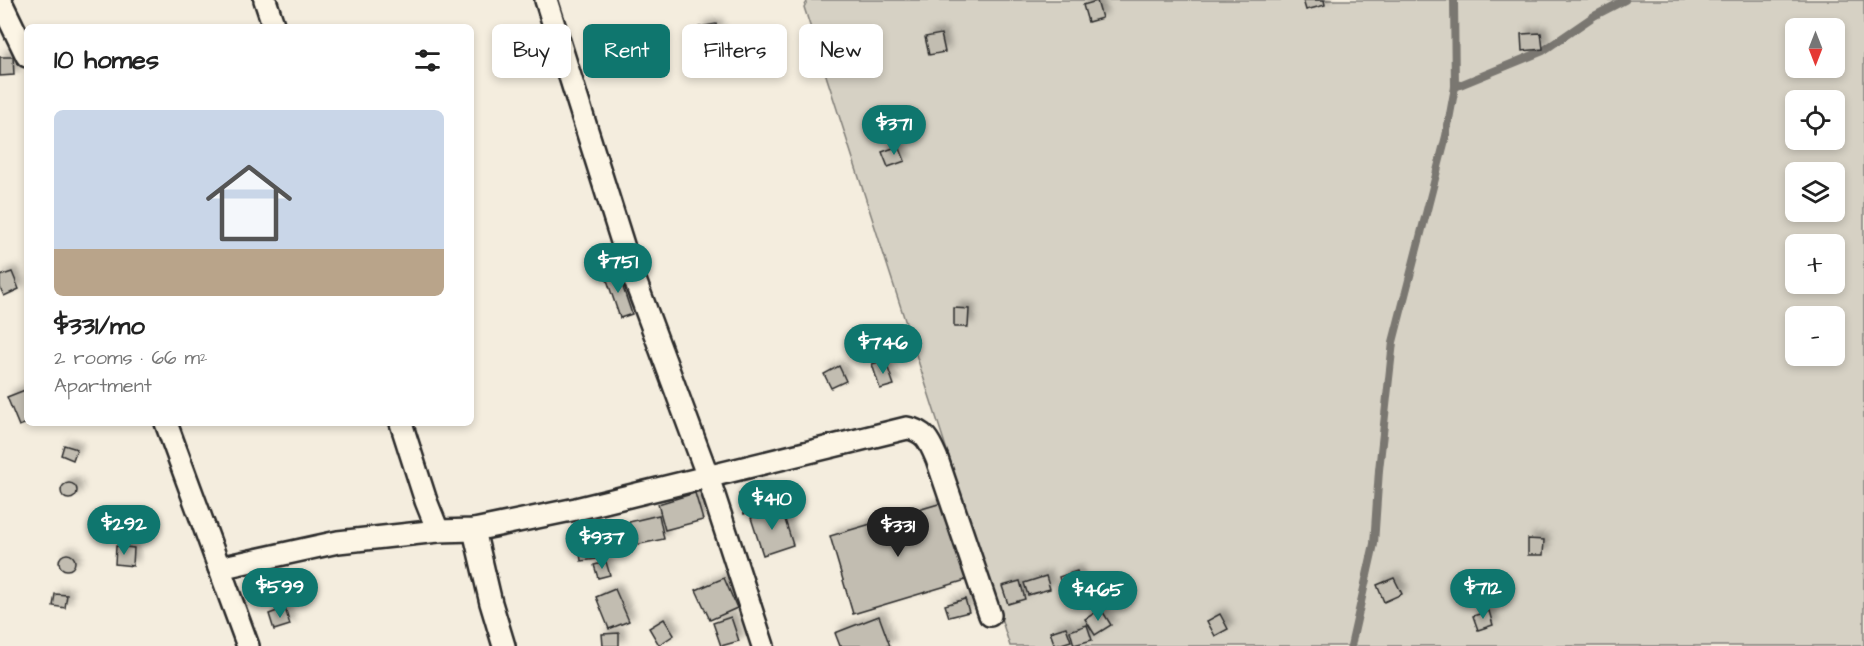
<!DOCTYPE html>
<html lang="en">
<head>
<meta charset="utf-8">
<style>
  body { margin:0; font-family:"Architects Daughter",sans-serif; background:#f6f6f6; color:#222; height:100vh; display:flex; flex-direction:column; font-size:22px; white-space:nowrap }
  * { box-sizing:border-box; margin:0 }
  p { font-size:20px; color:#767676 }
  .icon { flex:none; width:33px; height:33px; fill:none; stroke:currentColor; stroke-width:2; stroke-linecap:round; stroke-linejoin:round }
  .map { position:relative; flex:1; overflow:hidden }
  .drawer { position:absolute; left:24px; top:24px; width:450px; height:402px; display:flex; flex-direction:column; background:#fff; border-radius:9px; box-shadow:0 3px 9px #0003 }
  .drawer>* { flex:none }
  .guide { position:absolute; left:492px; top:24px; width:570px; height:54px; display:flex; gap:12px }
  .needle { width:39px; rotate:180deg }
  .buttons { position:absolute; left:1785px; top:18px; display:grid; gap:12px }
  .buttons a { display:grid; place-items:center; width:60px; height:60px; border-radius:9px; background:#fff; box-shadow:0 3px 9px #0003; font-size:30px }
  .price { position:absolute; translate:-50% -51px; padding:0 14px; border-radius:21px; background:#0f766e; color:#fff; font-size:20px; line-height:39px; filter:drop-shadow(0 2px 3px #0008) }
  .price::after { content:''; position:absolute; left:50%; top:36px; width:18px; height:14px; margin-left:-9px; background:inherit; clip-path:polygon(0 0,100% 0,50% 100%) }
  .price.selected { background:#222; color:#fff }
  ul { padding:0; list-style:none }
  li { display:grid; align-content:center; gap:12px; height:318px; padding:0 30px }
  li span { display:grid; place-items:center; height:186px; border-radius:9px; color:#555 }
  li>.icon { margin-inline-start:auto }
  span .icon { width:108px; height:108px; fill:#fffc; stroke-width:1 }
  li b { font-size:26px }
  h2 { display:flex; justify-content:space-between; align-items:center; height:72px; padding:0 30px; font-size:26px }
  .chip { padding:0 21px; border-radius:9px; background:#fff; box-shadow:0 3px 9px #0003; font-size:21px; line-height:54px }
  .chip.selected { background:#0f766e; color:#fff }
  .map>svg:first-child { display:block }
  .green { fill:#d6d1c4; stroke:#807e78; stroke-width:1.5; fill-rule:evenodd }
  .lines { fill:none; stroke-linecap:round; stroke-linejoin:round }
  .stream { stroke:#7a7771; stroke-width:8 }
  .building { fill:#c2bdb1; stroke:#2b2b2b; stroke-width:1.5; filter:url(#shadow) }
  .street-casing { stroke:#2b2b2b; stroke-width:26 }
  .street { stroke:#fcf5e5; stroke-width:21 }
</style>
</head>
<body>
<div class="map">
<svg width="1864" height="646" viewBox="0 0 1864 646">
  <defs>
    <filter id="shadow"><feDropShadow dx="5.5" dy="-5.5" stdDeviation="3" flood-color="#0004"/></filter>
  </defs>
  <rect width="100%" height="100%" fill="#f4edde"/>
  <filter id="ink" filterUnits="userSpaceOnUse"><feTurbulence type="fractalNoise" baseFrequency=".0167" numOctaves="2"/><feDisplacementMap in="SourceGraphic" scale="12" xChannelSelector="R" yChannelSelector="G"/><feConvolveMatrix kernelMatrix="1 2 1 2 8 2 1 2 1" color-interpolation-filters="sRGB"/></filter>
  <g filter="url(#ink)">
    <!-- green -->
    <path class="green" d="M808,0H1864V646H1010L804,7ZM1796,28H1834V68H1796ZM1796,100H1834V140H1796ZM1796,172H1834V212H1796ZM1796,244H1834V284H1796ZM1796,316H1834V356H1796Z"/>
    <g class="lines">
      <!-- stream -->
      <g class="stream">
        <path d="M1455,87L1543,51L1594,16L1625,0"/>
        <path d="M1351,646L1374,544L1379,470L1393,342L1446,136L1455,87L1454,0"/>
      </g>
    </g>
    <!-- building -->
    <g class="building">
      <path d="M1303,0H1324L1325,5L1306,10Z"/>
      <path d="M1097,1L1102,18L1088,22L1083,5Z"/>
      <path d="M716,24L720,44L703,47L699,27Z"/>
      <path d="M1541,33L1543,49L1522,51L1521,34Z"/>
      <path d="M941,34L945,52L929,55L925,37Z"/>
      <path d="M0,57H13L14,75L0,76Z"/>
      <path d="M899,146L905,161L888,167L882,152Z"/>
      <path d="M617,270L632,314L620,318L605,274Z"/>
      <path d="M12,272L19,289L4,296L0,287V276Z"/>
      <path d="M954,308L969,309L968,327H954Z"/>
      <path d="M885,360L894,385L880,389L872,364Z"/>
      <path d="M839,366L846,381L831,388L824,374Z"/>
      <path d="M25,390L27,395V423L19,426L7,397Z"/>
      <path d="M64,445L77,449L73,460L61,455Z"/>
      <circle cx="69" cy="491" r="8"/>
      <path d="M762,488L768,508L744,514L739,494Z"/>
      <path d="M695,493L703,520L665,530L658,504Z"/>
      <path d="M942,503L966,580L853,614L830,536Z"/>
      <path d="M781,507L793,545L763,555L751,518Z"/>
      <path d="M659,515L664,539L635,545L629,522Z"/>
      <path d="M620,529L625,549L608,553L604,532Z"/>
      <path d="M1528,539L1544,540L1543,555H1528Z"/>
      <path d="M596,543L597,559L581,561L579,545Z"/>
      <path d="M116,546L134,548L133,566L115,564Z"/>
      <circle cx="67" cy="562" r="8"/>
      <path d="M606,562L610,575L598,578L594,565Z"/>
      <path d="M1077,571L1085,597L1067,603L1059,577Z"/>
      <path d="M1046,576L1050,589L1028,595L1024,583Z"/>
      <path d="M724,578L737,608L710,620L696,590Z"/>
      <path d="M1394,578L1402,594L1384,602L1377,585Z"/>
      <path d="M1020,581L1025,599L1008,604L1002,586Z"/>
      <path d="M615,589L629,621L609,629L596,597Z"/>
      <path d="M55,594L67,595L65,608L53,606Z"/>
      <path d="M965,599L969,612L949,617L945,605Z"/>
      <path d="M285,608L290,625L274,630L269,614Z"/>
      <path d="M1101,609L1111,625L1095,635L1085,619Z"/>
      <path d="M1489,611L1493,625L1478,630L1473,616Z"/>
      <path d="M1220,614L1228,629L1215,636L1207,621Z"/>
      <path d="M879,616L890,646H840L835,633Z"/>
      <path d="M731,617L739,641L721,646L713,623Z"/>
      <path d="M664,619L674,635L659,645L649,628Z"/>
      <path d="M1087,625L1092,640L1074,645L1070,631Z"/>
      <path d="M1066,627L1071,641L1055,646L1050,632Z"/>
      <path d="M619,633V646H603L602,634Z"/>
    </g>
    <g class="lines">
      <!-- street casing -->
      <g class="street-casing">
        <g id="street">
          <path d="M0,0L27,56"/>
          <path d="M265,0L274,27"/>
          <path d="M546,0L629,264L708,477L763,646"/>
          <path d="M166,423L248,646"/>
          <path d="M401,423L426,501L438,531"/>
          <path d="M474,530L491,603L504,646"/>
          <path d="M219,568L338,542L438,531L474,530L576,509L907,428C926,431 930,443 937,459L990,615"/>
        </g>
      </g>
      <!-- street -->
      <use href="#street" class="street"/>
    </g>
  </g>
</svg>
<div class="buttons">
<a><svg class="needle" viewBox="-14 -14 28 28"><path d="M0-13l5 13h-10z" fill="#e53935"/><path d="M0 13l5-13h-10z" fill="#767676"/></svg></a>
<a><svg class="icon" aria-label="locate" viewBox="0 0 24 24"><circle cx="12" cy="12" r="6"/><path d="M12 2v4M12 18v4M2 12h4M18 12h4"/></svg></a>
<a><svg class="icon" aria-label="layers" viewBox="0 0 24 24"><path d="M12 4l9 5-9 5-9-5zM3 14l9 5 9-5"/></svg></a>
<a>+</a>
<a>−</a>
</div>
<b class="price" style="left:894px;top:156px">$371</b>
<b class="price" style="left:618px;top:294px">$751</b>
<b class="price" style="left:883px;top:375px">$746</b>
<b class="price" style="left:772px;top:531px">$410</b>
<b class="price" style="left:124px;top:556px">$292</b>
<b class="price selected" style="left:898px;top:558px">$331</b>
<b class="price" style="left:602px;top:570px">$937</b>
<b class="price" style="left:280px;top:619px">$599</b>
<b class="price" style="left:1483px;top:620px">$712</b>
<b class="price" style="left:1098px;top:622px">$465</b>
<div class="guide">
<a class="chip">Buy</a>
<a class="chip selected">Rent</a>
<a class="chip">Filters</a>
<a class="chip">New</a>
</div>
<section class="drawer">
<h2>10 homes<svg class="icon" aria-label="filters" viewBox="0 0 24 24"><path d="M4 7h16M4 17h16"/><circle cx="9" cy="7" r="2"/><circle cx="15" cy="17" r="2"/></svg></h2>
<ul>
<li><span style="background:linear-gradient(#c9d6e8 75%,#b9a48a 0)"><svg class="icon" aria-label="home" viewBox="0 0 24 24"><path d="M3 11l9-7 9 7M6 9v11h12V9"/></svg></span><div><b>$331/mo</b><p>2 rooms · 66 m²</p><p>Apartment</p></div></li>
</ul>
</section>
</div>
</body>
</html>
